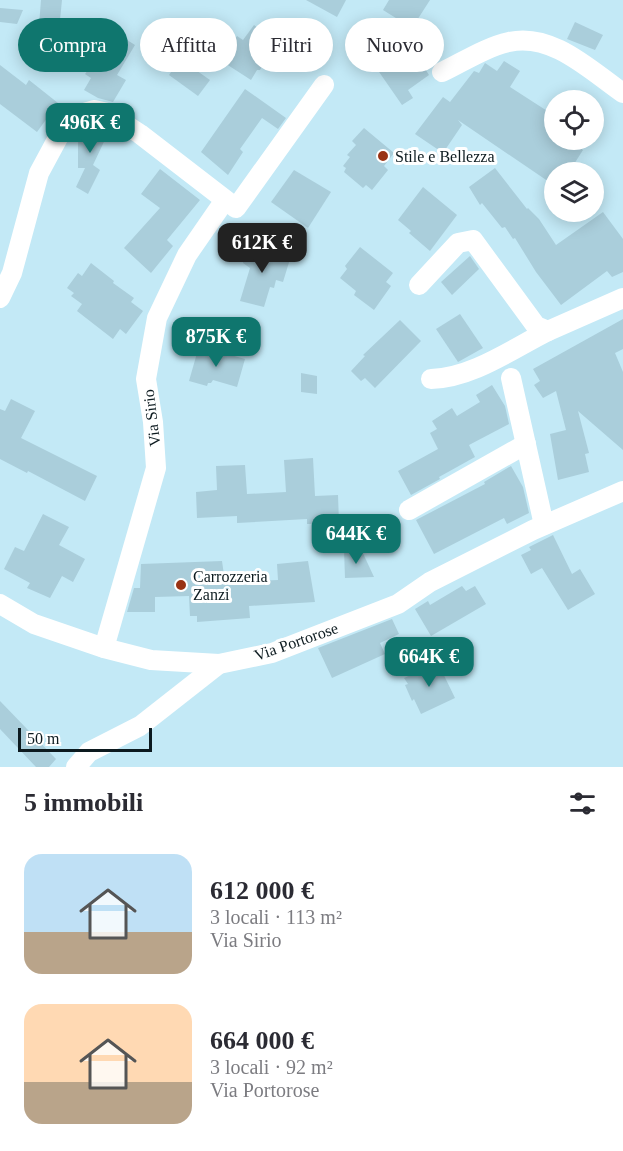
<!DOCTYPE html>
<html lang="it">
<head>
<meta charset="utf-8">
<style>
  body { margin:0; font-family:"Times New Roman",serif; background:#f2f2f3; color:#2b2b33; height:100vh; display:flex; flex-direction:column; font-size:22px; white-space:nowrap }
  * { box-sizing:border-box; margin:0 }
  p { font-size:20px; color:#7c7c81 }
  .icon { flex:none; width:33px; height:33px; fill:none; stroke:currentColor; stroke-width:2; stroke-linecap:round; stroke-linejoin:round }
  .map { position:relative; height:767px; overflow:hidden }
  .details { display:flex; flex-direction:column; background:#fff; flex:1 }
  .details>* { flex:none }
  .hud { position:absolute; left:18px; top:18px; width:588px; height:54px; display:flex; gap:12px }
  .buttons { position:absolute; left:544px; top:90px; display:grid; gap:12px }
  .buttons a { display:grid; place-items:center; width:60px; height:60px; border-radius:50%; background:#fff; box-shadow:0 3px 15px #0003; font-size:30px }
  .scale { position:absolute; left:18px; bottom:15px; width:134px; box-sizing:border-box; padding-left:6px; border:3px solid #0c1a1f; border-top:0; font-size:16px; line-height:21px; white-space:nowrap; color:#0c1a1f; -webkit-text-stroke:4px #fff; paint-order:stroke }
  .price { position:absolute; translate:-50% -51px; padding:0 14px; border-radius:12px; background:#0f766e; color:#fff; font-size:20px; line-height:39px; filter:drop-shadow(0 2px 3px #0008) }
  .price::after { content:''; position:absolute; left:50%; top:36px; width:18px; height:14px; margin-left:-9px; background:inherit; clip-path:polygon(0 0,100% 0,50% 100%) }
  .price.active { background:#222; color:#fff }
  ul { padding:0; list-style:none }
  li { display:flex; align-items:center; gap:18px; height:150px; padding:0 24px }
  li span { display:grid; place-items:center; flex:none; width:168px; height:120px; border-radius:18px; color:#555 }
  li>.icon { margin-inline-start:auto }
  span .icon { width:72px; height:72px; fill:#fffc; stroke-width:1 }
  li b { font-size:26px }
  h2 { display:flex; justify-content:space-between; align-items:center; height:72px; padding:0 24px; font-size:26px }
  .chip { padding:0 21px; border-radius:27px; background:#fff; box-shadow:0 3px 15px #0003; font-size:21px; line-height:54px }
  .chip.active { background:#0f766e; color:#fff }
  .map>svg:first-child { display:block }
  .building { fill:#aacedb }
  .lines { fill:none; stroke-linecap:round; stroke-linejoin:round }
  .minor { stroke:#fff; stroke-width:20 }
  .poi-dot { fill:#993213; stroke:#fff; stroke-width:2 }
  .labels { text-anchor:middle; stroke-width:6; stroke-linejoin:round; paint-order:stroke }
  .poi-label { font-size:16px; fill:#0c1a1f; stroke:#fff; text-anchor:start }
  .street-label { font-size:16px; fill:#0c1a1f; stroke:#fff }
</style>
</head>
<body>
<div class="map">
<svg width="623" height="767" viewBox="0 0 623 767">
  <rect width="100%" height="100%" fill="#c3e9f6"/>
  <!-- building -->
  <g class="building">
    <path d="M41,0H62L58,40L38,38Z"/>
    <path d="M306,0H346L337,17Z"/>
    <path d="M389,0H430L412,28L383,10Z"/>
    <path d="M0,8L23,10L17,24L0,22Z"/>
    <path d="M92,18L135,45L117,75L126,80L113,102L98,98L84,90L91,78L85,74L92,65L75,54L83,42H77Z"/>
    <path d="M575,22L603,35L595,50L567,39Z"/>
    <path d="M254,25L277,43L260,70H257L251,80L220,60L237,36L243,40Z"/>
    <path d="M411,47L429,75L408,90L413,98L402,105L377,69Z"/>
    <path d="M180,59L210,80L198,96L169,75Z"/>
    <path d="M504,61L520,71L510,87L555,116V140H567L583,150L569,172H555V186L458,120L462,125L443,153L415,134L443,97L450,102L474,71L479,73L485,63L497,71Z"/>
    <path d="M0,65L26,85L29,80L58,103L37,132L0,104Z"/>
    <path d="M245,89L286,118L278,129L262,118L240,149L243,152L228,175L201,152Z"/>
    <path d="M94,122L110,129L93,165L100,170L88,194L76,187L85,168H78V134Z"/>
    <path d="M364,128L394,153L384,166L388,170L372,190L366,185L363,188L344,172L346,168L343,166L350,157L347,155L356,145L352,141Z"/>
    <path d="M495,168L527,209L528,208L539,219L556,245L603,212L623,239V272L612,277L607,271L561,305L536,272L515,238L513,239L505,227L502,228L482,203L480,205L469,187Z"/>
    <path d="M160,169L200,200L167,240L173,246L151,273L124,248L160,208L141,194Z"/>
    <path d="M294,170L331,192L308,228L271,202Z"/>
    <path d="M423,187L457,215L430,251L409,233L411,231L398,220Z"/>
    <path d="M249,243L269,249L268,252L290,259L283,282L276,280L274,288L270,287L264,307L240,301L250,268L243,263Z"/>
    <path d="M360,247L393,273L386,282L391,286L374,310L354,295L356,291L340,278L347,269L345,266Z"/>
    <path d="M470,256L479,269L452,295L441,282Z"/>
    <path d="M91,263L114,281L113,283L134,298L131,302L143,311L126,334L120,329L113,339L77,311L82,304L71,296L74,293L67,288L78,273L82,276Z"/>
    <path d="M460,314L483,348L458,362L436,329Z"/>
    <path d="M623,319V349L615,353L623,372V450L578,411L589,453L585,454L589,472L558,480L550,434L566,430L556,391L543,398L534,385L540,381L533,369Z"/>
    <path d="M400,320L421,341L375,388L365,378L361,381L351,371L365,356L363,355Z"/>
    <path d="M199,346L245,359L237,387L213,380L211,383H208L207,386L189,381Z"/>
    <path d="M301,373L317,376V394L301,392Z"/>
    <path d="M492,385L505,406L509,424L469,445L475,457L439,477L440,479L411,495L398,471L438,449L430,433L437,429L432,421L452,408L457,416L480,402L476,395Z"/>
    <path d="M11,399L35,411L21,438L97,476L85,501L28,471L27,473L0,459V409L5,411Z"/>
    <path d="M313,458L315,496L338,495L339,523L307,524V519L237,523V516L197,518L196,492L217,490L216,466L245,465L247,494L286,492L284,460Z"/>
    <path d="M511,466L523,487L529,513L507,524L504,518L434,554L416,520L485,484L484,482Z"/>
    <path d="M43,514L69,527L59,545L85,559L73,582L62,576L50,598L27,588L30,583L4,569L15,547L24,551Z"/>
    <path d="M553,535L572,574L580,569L595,594L568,610L542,568L531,574L521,555L531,550L529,547Z"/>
    <path d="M344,549H361L374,577L345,578Z"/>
    <path d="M222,561L225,582L278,580L277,564L308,561L315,602L249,606L250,618L197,622V616H190L189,596L155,597V612H127L134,588H140L141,564Z"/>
    <path d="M462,586L466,591L475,586L486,604L431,636L415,609L428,601L430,605Z"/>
    <path d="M392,619L399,634L380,643L385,654L332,678L318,648Z"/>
    <path d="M438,663L455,698L421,714L414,699L412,701L405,685L408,684L404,678Z"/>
    <path d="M0,701L56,759L49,767H36L0,729Z"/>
  </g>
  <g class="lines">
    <!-- minor -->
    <g class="minor">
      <path d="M442,72C463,62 486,47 509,42C552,32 591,71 623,93"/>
      <path d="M419,285L458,243L473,240L536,326L548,331L623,298"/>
      <path d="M0,298L12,273L39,173L60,134L80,114L94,110L108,113L140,134L236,208L324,85"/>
      <path d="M511,378L544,525"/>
      <path d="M431,379C472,378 512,349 548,331"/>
      <path d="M409,510L526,444"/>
      <path d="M0,604L34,624L104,648L151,660L219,664L272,653L398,604L430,582L533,530L623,491"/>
      <path d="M104,648L156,468L153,422L146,379L157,318L187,255L225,200"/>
      <path d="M76,767L89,752L140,726L219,664"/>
    </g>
  </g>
  <!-- markers -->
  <g class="poi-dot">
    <circle cx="383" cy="156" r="6"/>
    <circle cx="181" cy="585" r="6"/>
  </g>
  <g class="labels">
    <!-- poi labels -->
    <g class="poi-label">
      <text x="395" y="162">Stile e Bellezza</text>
      <text x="193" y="582">Carrozzeria<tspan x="193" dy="18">Zanzi</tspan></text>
    </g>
    <!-- street labels -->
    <g class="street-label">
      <text transform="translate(151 418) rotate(-97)" y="6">Via Sirio</text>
      <text transform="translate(296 641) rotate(-19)" y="6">Via Portorose</text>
    </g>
  </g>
</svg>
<div class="buttons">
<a><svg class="icon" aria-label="locate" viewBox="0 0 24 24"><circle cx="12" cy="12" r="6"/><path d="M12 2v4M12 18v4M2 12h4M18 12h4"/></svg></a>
<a><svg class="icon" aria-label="layers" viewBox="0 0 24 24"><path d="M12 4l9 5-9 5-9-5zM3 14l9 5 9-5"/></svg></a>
</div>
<div class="scale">50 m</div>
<b class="price" style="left:90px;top:154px">496K €</b>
<b class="price active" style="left:262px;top:274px">612K €</b>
<b class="price" style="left:216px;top:368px">875K €</b>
<b class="price" style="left:356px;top:565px">644K €</b>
<b class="price" style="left:429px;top:688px">664K €</b>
<div class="hud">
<a class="chip active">Compra</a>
<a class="chip">Affitta</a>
<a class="chip">Filtri</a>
<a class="chip">Nuovo</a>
</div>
</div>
<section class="details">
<h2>5 immobili<svg class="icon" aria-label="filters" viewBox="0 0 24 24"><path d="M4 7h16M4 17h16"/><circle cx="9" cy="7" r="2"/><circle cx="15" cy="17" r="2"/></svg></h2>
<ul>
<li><span style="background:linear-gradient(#bfe0f5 65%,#b9a48a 0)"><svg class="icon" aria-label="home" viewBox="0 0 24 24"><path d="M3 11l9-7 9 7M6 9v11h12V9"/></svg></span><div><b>612 000 €</b><p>3 locali · 113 m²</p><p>Via Sirio</p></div></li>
<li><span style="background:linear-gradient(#ffd9b3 65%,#b9a48a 0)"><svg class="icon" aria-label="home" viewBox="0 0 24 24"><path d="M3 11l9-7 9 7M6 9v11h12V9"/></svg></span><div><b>664 000 €</b><p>3 locali · 92 m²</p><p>Via Portorose</p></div></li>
</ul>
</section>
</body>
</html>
